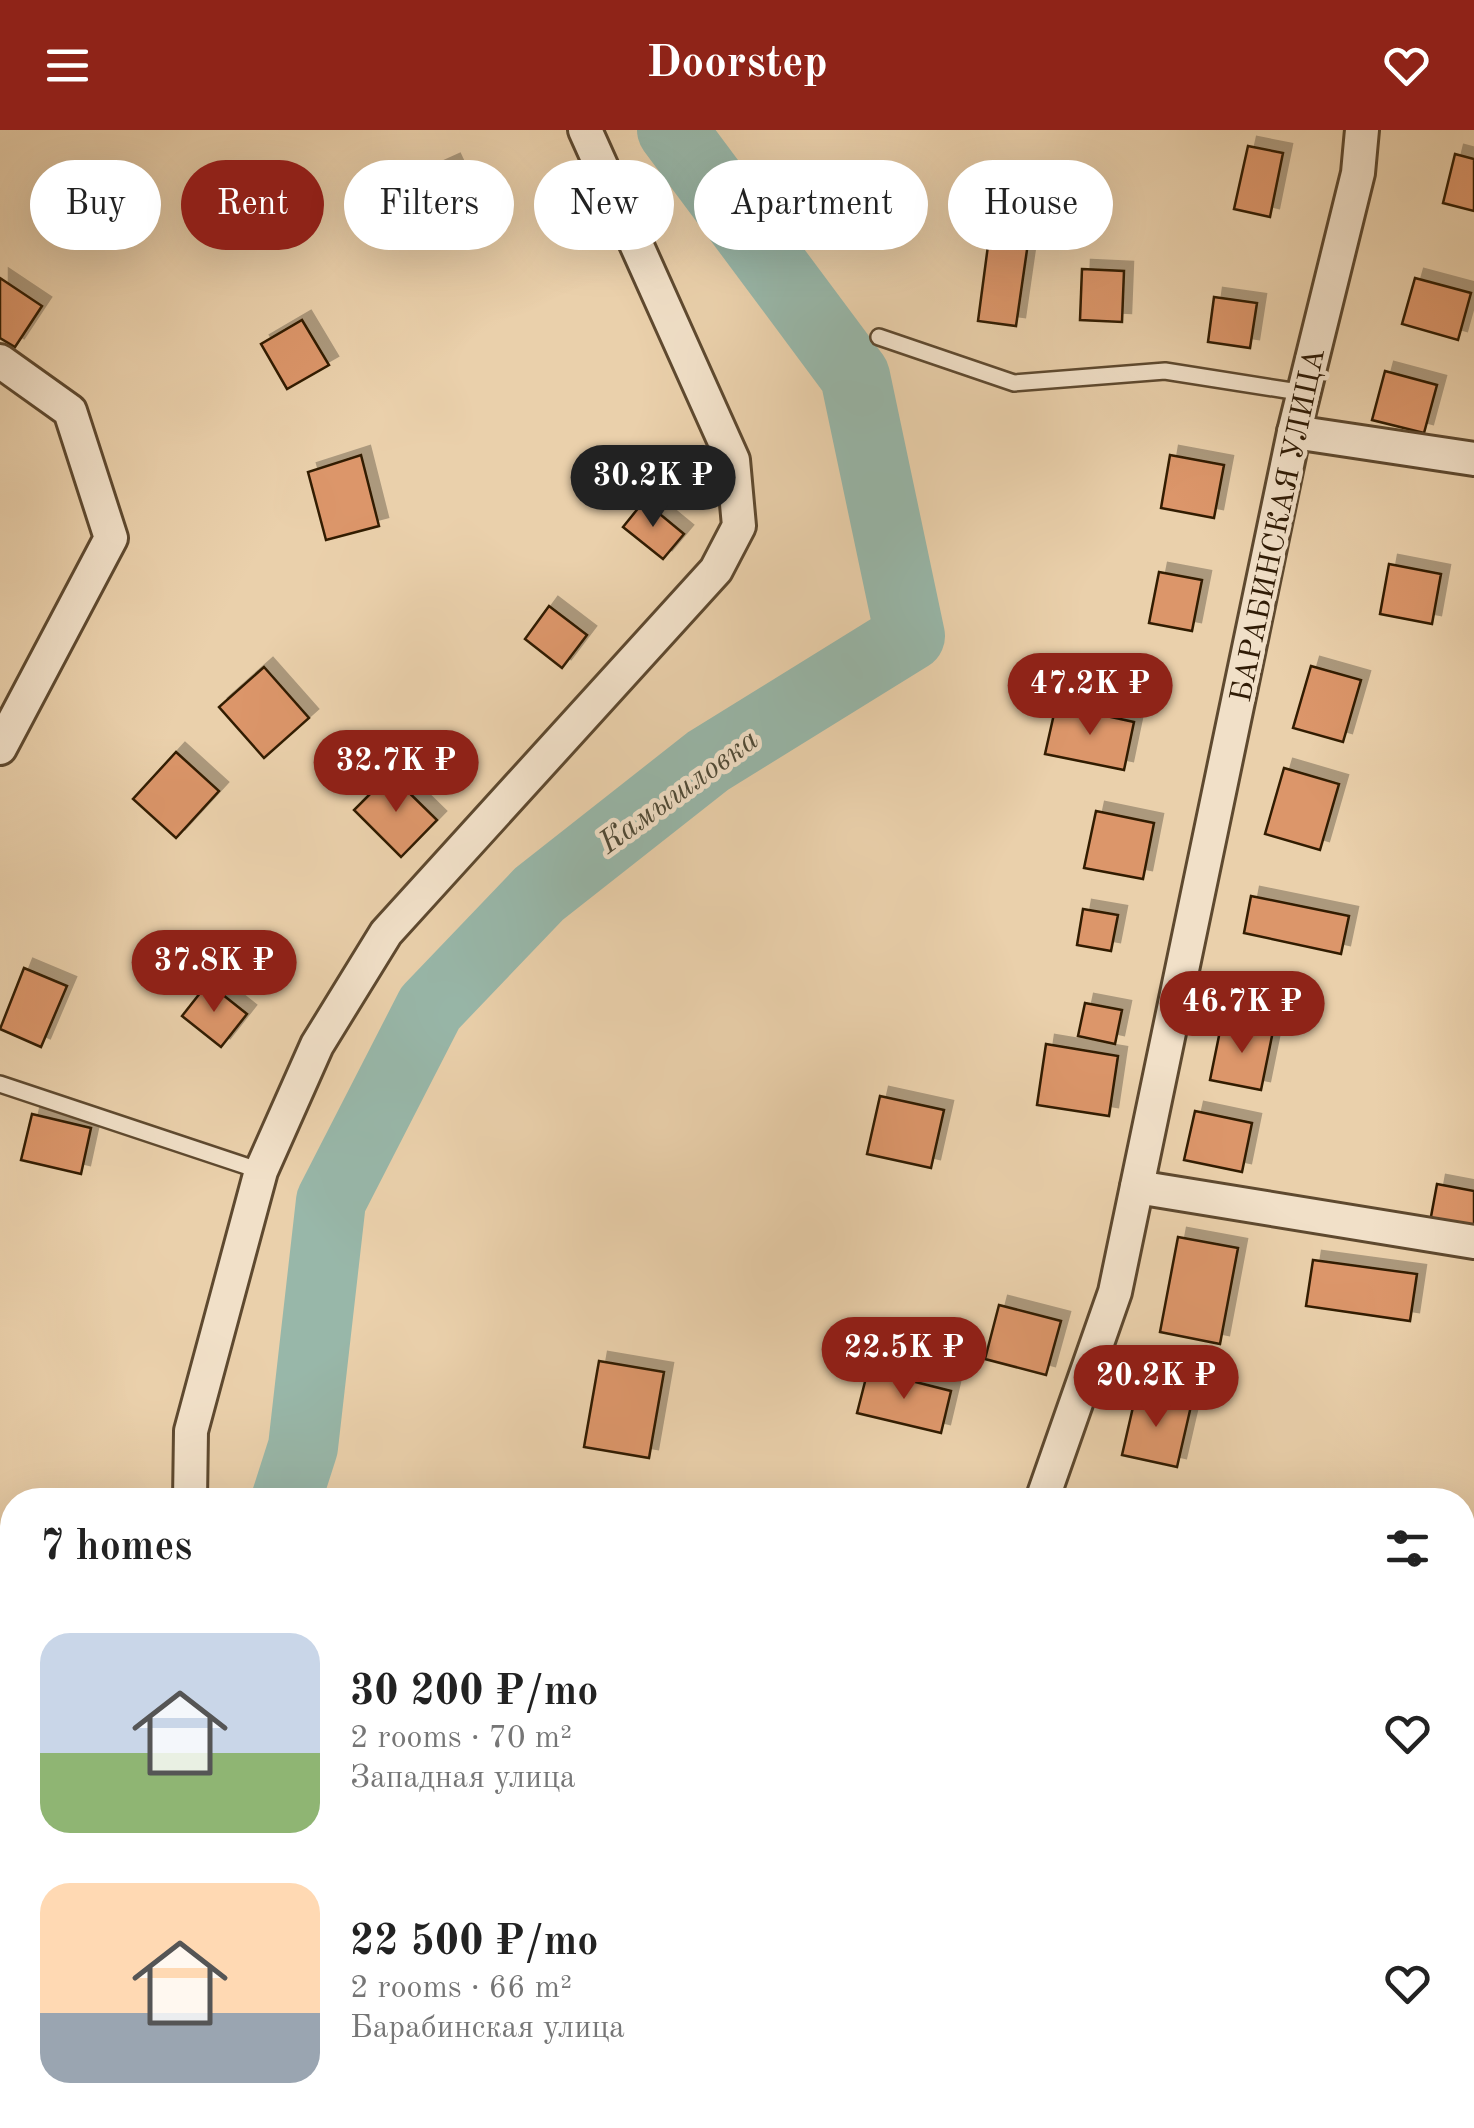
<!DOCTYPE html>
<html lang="en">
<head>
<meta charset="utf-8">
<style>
  body { margin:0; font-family:"Old Standard TT",serif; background:#f2f2f2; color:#222; height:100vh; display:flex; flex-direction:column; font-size:38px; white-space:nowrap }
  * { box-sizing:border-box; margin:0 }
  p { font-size:32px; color:#767676 }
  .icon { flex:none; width:55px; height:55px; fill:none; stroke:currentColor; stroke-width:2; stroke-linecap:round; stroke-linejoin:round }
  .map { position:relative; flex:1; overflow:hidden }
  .panel { position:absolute; left:0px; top:1358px; width:1475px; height:642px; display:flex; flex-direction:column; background:#fff; border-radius:40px 40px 0 0; box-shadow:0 10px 40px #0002 }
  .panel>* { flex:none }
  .hud { position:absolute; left:30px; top:30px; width:1415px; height:90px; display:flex; gap:20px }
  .price { position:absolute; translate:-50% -85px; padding:0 22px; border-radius:35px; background:#8f2418; color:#fff; font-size:32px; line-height:65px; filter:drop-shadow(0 2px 5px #0008) }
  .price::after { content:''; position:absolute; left:50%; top:60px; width:30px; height:22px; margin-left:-15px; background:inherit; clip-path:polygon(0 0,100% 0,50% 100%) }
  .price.selected { background:#222; color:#fff }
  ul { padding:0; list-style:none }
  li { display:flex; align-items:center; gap:30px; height:250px; padding:0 40px }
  li span { display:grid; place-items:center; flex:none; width:280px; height:200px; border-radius:30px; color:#555 }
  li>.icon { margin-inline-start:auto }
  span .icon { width:120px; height:120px; fill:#fffc; stroke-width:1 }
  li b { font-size:42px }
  h2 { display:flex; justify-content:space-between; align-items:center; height:120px; padding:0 40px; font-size:42px }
  .pill { padding:0 35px; border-radius:45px; background:#fff; box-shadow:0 10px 40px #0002; font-size:35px; line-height:90px }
  .pill.selected { background:#8f2418; color:#fff }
  header { display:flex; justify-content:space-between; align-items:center; height:130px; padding:0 40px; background:#8f2418; color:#fff; font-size:45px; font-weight:700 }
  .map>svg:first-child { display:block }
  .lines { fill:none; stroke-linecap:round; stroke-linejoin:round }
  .river { stroke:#98b7a9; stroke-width:70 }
  .building { fill:#dc966a; stroke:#301c06; stroke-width:2.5; filter:url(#shadow) }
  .service-casing { stroke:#5e492f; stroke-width:20 }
  .minor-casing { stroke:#5e492f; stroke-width:38 }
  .service { stroke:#f1e0c8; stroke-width:15 }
  .minor { stroke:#f1e0c8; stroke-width:32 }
  .rail-casing { stroke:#301c06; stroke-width:11 }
  .rail { stroke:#f1e0c8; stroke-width:8; stroke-dasharray:22; stroke-linecap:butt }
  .labels { text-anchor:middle; stroke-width:9; stroke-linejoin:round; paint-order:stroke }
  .street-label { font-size:30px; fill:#301c06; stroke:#f1e0c8 }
  .water-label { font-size:32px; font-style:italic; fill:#4f4a37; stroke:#f1e0c8 }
</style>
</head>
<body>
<header><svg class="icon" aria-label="menu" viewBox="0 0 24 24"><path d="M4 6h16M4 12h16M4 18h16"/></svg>Doorstep<svg class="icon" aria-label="heart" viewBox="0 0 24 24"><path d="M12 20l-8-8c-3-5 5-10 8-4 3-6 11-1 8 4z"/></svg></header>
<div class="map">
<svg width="1474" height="1998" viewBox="0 0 1474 1998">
  <defs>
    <filter id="shadow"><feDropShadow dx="9" dy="-9" stdDeviation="0" flood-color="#0004"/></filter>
  </defs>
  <rect width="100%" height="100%" fill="#ead0ab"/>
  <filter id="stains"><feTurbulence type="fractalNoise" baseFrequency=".002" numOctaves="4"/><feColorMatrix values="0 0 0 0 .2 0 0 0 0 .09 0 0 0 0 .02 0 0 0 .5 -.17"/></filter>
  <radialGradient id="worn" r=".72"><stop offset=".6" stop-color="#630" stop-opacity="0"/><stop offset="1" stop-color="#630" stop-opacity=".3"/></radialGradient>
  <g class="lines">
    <!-- river -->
    <g class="river">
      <path d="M286,1370L303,1317L331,1071L430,878L539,764L708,631L910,506L855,246L672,0"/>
      <path d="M336,1988L337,1998"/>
    </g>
  </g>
  <!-- building -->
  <g class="building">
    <path d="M1248,16L1283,23L1270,87L1234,79Z"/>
    <path d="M1455,24L1474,29V81L1443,73Z"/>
    <path d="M451,33L468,70L433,86L415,49Z"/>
    <path d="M989,108L1028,113L1016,196L978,191Z"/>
    <path d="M1082,139L1124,141L1122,192L1080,190Z"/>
    <path d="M0,148L42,176L15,217L0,208Z"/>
    <path d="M1415,148L1471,163L1458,210L1402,194Z"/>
    <path d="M1214,167L1257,173L1250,218L1208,212Z"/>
    <path d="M302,190L329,235L287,259L261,214Z"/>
    <path d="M1385,241L1437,255L1424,303L1372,290Z"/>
    <path d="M361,325L379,396L326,410L308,342Z"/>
    <path d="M1170,325L1224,335L1214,388L1161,378Z"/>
    <path d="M644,371L684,404L663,429L623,397Z"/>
    <path d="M1389,434L1441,444L1432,494L1380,484Z"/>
    <path d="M1159,442L1202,450L1192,501L1149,493Z"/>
    <path d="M549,476L587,505L562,538L525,509Z"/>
    <path d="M1311,536L1361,550L1343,612L1293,598Z"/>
    <path d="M264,537L309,588L264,628L219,577Z"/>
    <path d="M1056,575L1134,592L1124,640L1045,624Z"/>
    <path d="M176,622L219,661L176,708L133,669Z"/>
    <path d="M1284,638L1339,654L1320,720L1265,704Z"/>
    <path d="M390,644L437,690L401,727L354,680Z"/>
    <path d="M1096,681L1154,693L1143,749L1084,738Z"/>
    <path d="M1251,766L1349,786L1341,824L1244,803Z"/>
    <path d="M1083,779L1118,785L1111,821L1077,815Z"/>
    <path d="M24,838L67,856L41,917L0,899Z"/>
    <path d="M208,853L247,884L221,917L182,886Z"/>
    <path d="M1085,873L1122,880L1115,914L1078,906Z"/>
    <path d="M1222,891L1273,901L1261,960L1210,950Z"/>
    <path d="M1046,914L1118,926L1109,986L1037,975Z"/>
    <path d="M880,966L944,980L931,1038L867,1024Z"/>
    <path d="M1195,981L1252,993L1242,1042L1184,1030Z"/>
    <path d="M32,984L91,998L81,1044L21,1030Z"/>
    <path d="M1437,1054L1474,1061V1100L1430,1092Z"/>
    <path d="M1178,1107L1238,1118L1220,1214L1160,1202Z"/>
    <path d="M1313,1130L1417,1144L1410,1191L1306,1176Z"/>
    <path d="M999,1175L1061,1191L1046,1245L985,1229Z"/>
    <path d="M599,1231L664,1242L649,1328L584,1317Z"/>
    <path d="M868,1240L951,1261L941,1303L857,1283Z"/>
    <path d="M1136,1264L1191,1276L1177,1337L1122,1325Z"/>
    <path d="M1462,1605L1474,1606V1670H1462Z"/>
  </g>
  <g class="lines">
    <!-- service casing -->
    <g class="service-casing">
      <g id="service">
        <path d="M879,207L1014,253L1165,241L1305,263"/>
        <path d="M0,954L261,1041"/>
      </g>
    </g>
    <!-- minor casing -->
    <g class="minor-casing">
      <g id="minor">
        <path d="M0,231L70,281L111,408L0,618"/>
        <path d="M1294,302L1474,329"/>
        <path d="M1137,1057L1474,1112"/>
        <path d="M190,1370L191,1301L261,1041L317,915L386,803L716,440L739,396L733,330L585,0"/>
        <path d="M1042,1370L1115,1162L1294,302L1358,43L1362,0"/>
        <path d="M0,1733H12"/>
        <path d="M1462,1754H1474"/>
      </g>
    </g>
    <!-- service -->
    <use href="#service" class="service"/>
    <!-- minor -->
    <use href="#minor" class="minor"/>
    <!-- rail casing -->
    <g class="rail-casing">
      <g id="rail">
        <path d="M1462,1794H1474"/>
        <path d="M1462,1820H1474"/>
        <path d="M0,1848L12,1845"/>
        <path d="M0,1876L12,1873"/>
      </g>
    </g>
    <!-- rail -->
    <use href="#rail" class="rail"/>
  </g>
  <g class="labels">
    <!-- street labels -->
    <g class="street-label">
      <text transform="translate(1277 395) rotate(-78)" y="10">БАРАБИНСКАЯ УЛИЦА</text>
    </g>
    <!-- water labels -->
    <g class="water-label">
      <text transform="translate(678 660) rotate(-36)" y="11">Камышловка</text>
    </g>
  </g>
  <rect width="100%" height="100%" filter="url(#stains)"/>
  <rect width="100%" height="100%" fill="url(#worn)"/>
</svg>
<b class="price selected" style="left:653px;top:400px">30.2K ₽</b>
<b class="price" style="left:1090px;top:608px">47.2K ₽</b>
<b class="price" style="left:396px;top:685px">32.7K ₽</b>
<b class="price" style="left:214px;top:885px">37.8K ₽</b>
<b class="price" style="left:1242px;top:926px">46.7K ₽</b>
<b class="price" style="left:904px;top:1272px">22.5K ₽</b>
<b class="price" style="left:1156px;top:1300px">20.2K ₽</b>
<div class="hud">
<a class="pill">Buy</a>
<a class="pill selected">Rent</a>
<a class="pill">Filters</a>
<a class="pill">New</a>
<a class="pill">Apartment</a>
<a class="pill">House</a>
</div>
<section class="panel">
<h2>7 homes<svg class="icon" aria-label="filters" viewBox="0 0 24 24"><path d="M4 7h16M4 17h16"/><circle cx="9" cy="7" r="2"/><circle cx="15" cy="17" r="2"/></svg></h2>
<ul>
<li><span style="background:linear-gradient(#c9d6e8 60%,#8fb573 0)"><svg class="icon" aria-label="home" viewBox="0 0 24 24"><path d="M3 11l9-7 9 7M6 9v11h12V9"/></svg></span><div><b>30 200 ₽/mo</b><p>2 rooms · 70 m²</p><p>Западная улица</p></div><svg class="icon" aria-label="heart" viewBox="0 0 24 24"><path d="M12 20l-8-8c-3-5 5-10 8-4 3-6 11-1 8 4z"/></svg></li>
<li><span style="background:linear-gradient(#ffd9b3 65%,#9aa5b1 0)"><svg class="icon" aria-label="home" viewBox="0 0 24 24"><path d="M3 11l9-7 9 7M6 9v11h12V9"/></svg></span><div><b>22 500 ₽/mo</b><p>2 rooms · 66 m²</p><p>Барабинская улица</p></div><svg class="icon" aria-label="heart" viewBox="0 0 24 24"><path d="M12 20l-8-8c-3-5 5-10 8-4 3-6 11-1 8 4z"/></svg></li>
</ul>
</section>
</div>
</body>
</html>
